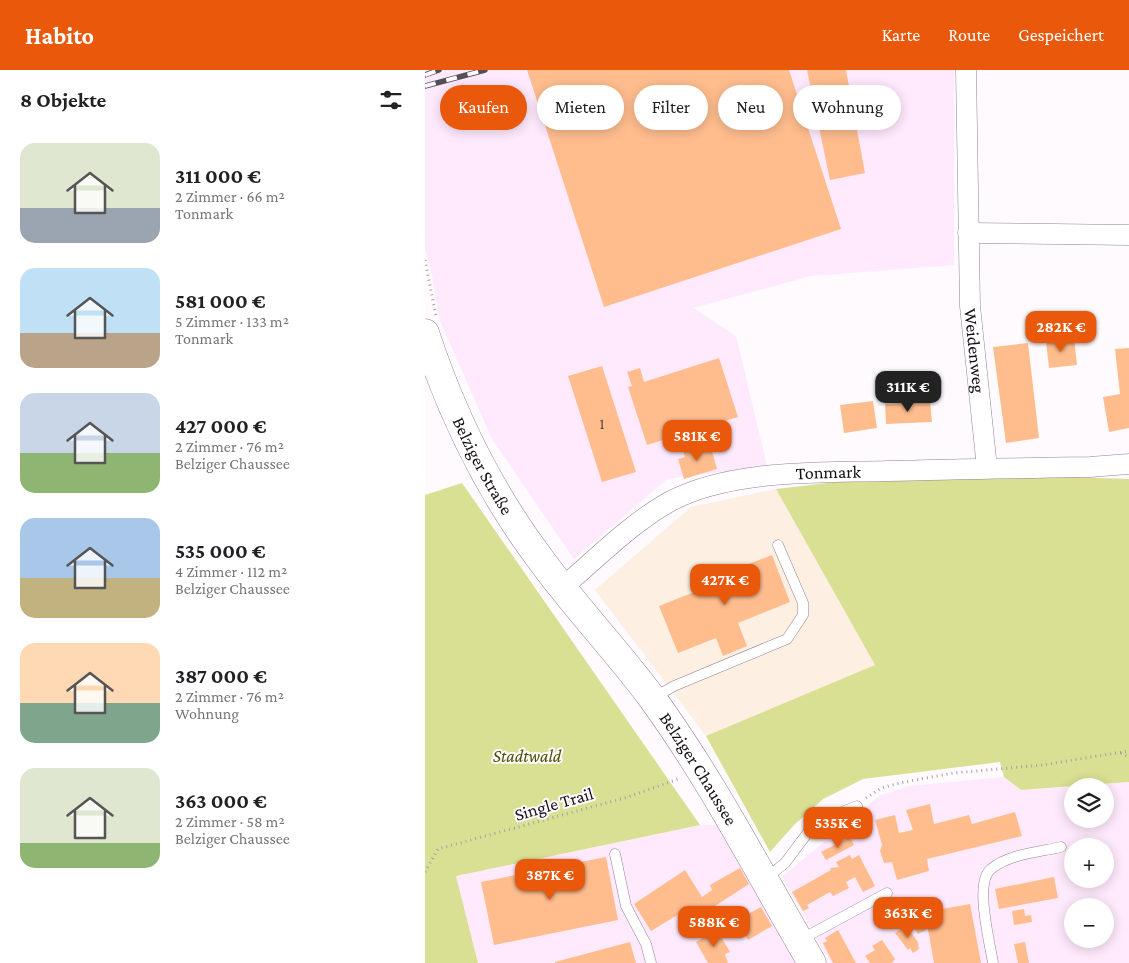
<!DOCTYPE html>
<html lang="de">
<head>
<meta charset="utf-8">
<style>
  body { margin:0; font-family:"Crimson Pro",serif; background:#f6f6f6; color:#202124; height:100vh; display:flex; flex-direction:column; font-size:19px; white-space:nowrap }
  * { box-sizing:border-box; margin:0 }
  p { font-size:16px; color:#757577 }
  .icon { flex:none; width:28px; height:28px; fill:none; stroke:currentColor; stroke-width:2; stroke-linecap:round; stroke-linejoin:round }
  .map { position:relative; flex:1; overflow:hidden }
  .sheet { display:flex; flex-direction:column; background:#fff; width:425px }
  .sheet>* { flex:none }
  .top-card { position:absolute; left:15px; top:15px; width:475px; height:45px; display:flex; gap:10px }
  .tools { position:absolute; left:639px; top:708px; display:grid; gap:10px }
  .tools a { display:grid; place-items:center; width:50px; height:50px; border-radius:50%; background:#fff; box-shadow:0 2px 12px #0003; font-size:25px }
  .price { position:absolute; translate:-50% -42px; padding:0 11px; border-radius:10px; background:#ea580c; color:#fff; font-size:16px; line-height:32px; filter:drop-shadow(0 1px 2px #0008) }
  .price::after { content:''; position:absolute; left:50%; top:30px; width:15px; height:11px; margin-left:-8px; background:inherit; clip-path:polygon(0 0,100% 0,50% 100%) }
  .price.active { background:#222; color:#fff }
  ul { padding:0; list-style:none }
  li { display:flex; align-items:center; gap:15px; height:125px; padding:0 20px }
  li span { display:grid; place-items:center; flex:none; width:140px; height:100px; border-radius:15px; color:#555 }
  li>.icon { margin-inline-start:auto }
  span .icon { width:60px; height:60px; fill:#fffc; stroke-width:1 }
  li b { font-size:21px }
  h2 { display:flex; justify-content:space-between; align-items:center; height:60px; padding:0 20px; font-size:21px }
  .chip { padding:0 18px; border-radius:22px; background:#fff; box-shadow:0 2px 12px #0003; font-size:18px; line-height:45px }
  .chip.active { background:#ea580c; color:#fff }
  header { display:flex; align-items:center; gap:30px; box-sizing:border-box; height:70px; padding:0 25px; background:#ea580c; color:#fff }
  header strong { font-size:24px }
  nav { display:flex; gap:28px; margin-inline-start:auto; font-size:18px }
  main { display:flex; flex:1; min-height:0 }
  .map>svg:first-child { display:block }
  .commercial { fill:#fdefe1 }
  .built { fill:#ffeafd; fill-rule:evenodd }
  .green { fill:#d9e094 }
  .building { fill:#ffbd8e }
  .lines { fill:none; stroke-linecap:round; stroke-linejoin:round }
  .lane-casing { stroke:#948293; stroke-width:11 }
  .street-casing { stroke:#948293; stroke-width:21 }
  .secondary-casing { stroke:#948293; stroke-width:29 }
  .path { stroke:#a6a1a5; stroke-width:3; stroke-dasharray:1 4; stroke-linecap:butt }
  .lane { stroke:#fff; stroke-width:10 }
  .street { stroke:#fff; stroke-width:20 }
  .secondary { stroke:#fff; stroke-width:28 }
  .rail-casing { stroke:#554e54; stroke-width:5.5 }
  .rail { stroke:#fefafe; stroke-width:4; stroke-dasharray:11; stroke-linecap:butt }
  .labels { text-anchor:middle; stroke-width:4; stroke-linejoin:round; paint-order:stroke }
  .number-label { font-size:15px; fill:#503a32 }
  .street-label { font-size:18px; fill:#150e14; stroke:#fefafe }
  .park-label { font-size:18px; font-style:italic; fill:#4a4e00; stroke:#fefafe }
</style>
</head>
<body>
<header>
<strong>Habito</strong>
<nav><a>Karte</a><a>Route</a><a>Gespeichert</a></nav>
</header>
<main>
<section class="sheet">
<h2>8 Objekte<svg class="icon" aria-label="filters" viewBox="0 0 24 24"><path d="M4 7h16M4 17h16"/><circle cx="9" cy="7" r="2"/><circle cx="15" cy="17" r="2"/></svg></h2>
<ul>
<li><span style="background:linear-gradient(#dfe7d0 65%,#9aa5b1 0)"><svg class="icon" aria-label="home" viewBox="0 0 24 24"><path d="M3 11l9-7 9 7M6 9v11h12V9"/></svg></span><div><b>311 000 €</b><p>2 Zimmer · 66 m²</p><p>Tonmark</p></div></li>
<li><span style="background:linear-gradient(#bfe0f5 65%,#b9a48a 0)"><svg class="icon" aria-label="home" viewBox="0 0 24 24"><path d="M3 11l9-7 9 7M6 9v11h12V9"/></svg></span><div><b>581 000 €</b><p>5 Zimmer · 133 m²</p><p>Tonmark</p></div></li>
<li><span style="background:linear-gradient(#c9d6e8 60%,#8fb573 0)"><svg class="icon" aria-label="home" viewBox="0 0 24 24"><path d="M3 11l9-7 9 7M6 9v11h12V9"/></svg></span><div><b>427 000 €</b><p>2 Zimmer · 76 m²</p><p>Belziger Chaussee</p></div></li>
<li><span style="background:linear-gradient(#a9c7e8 60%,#c2b280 0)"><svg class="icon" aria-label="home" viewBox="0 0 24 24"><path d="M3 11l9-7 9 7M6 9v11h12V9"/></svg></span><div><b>535 000 €</b><p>4 Zimmer · 112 m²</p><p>Belziger Chaussee</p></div></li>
<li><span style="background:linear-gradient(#ffd9b3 60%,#7fa58c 0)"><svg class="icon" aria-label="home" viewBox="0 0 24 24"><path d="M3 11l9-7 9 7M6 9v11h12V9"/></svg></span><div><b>387 000 €</b><p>2 Zimmer · 76 m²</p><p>Wohnung</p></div></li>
<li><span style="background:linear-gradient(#dfe7d0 75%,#8fb573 0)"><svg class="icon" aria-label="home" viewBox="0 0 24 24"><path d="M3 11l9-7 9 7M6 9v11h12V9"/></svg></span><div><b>363 000 €</b><p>2 Zimmer · 58 m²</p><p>Belziger Chaussee</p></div></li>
</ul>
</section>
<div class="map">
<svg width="704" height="893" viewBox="0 0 704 893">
  <rect width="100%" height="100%" fill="#fefafe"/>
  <!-- commercial -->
  <path class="commercial" d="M351,419L450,595L295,663L281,666L170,520L266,437Z"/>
  <!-- built -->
  <g class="built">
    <path d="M0,0H529V195L386,206L268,238L311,266L342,396L242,409L149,489L67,369L15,251L6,200L0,180Z"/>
    <path d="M579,707L596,720L647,717L648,749H680V716H651L704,712V893H406L357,807L454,726L484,716ZM648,776H680V809H648ZM648,836H680V869H648Z"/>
    <path d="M275,755H292L372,893H53L31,806Z"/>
  </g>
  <!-- green -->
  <g class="green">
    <path d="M592,405L704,409V712L596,720L579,707L575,692L438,709L398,729L369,755L345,782L281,666L450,595L351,419L411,412Z"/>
    <path d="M37,413L275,755L31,806L53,893H0V425Z"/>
  </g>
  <!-- building -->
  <g class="building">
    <path d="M102,0H364L416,159L179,237Z"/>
    <path d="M382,0H421L440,103L405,110Z"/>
    <path d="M649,268L652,295L624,298L621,271Z"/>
    <path d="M603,273L614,368L581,373L568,277Z"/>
    <path d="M704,278V358L684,362L678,327L695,324L690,279Z"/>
    <path d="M294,288L313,347L222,375L203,317L207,316L202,302L215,298L219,312Z"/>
    <path d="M177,296L211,402L177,412L143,306Z"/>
    <path d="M448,331L452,358L419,363L415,335Z"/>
    <path d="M505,331L507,352L461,354L460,334Z"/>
    <path d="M285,374L292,399L259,409L253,389L260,387L258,381Z"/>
    <path d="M347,485L365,532L313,553L322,576L298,586L291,568L253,583L234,536L272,521L270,515Z"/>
    <path d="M505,734L509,754L544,745L547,754L590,742L597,766L502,789L504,801L472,810L467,792L459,793L455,781L457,775L450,750L470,745L474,763L488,760L481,740Z"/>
    <path d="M425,767L429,775L401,790L396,782Z"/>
    <path d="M425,785L427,789L434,785L450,816L438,822L430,807L421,812L424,818L408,826L405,822L382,835L384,838L378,841L367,822L406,800L405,798L414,797L411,792Z"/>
    <path d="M181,787L193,850L69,875L56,812Z"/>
    <path d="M315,798L324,814L270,849L264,838L226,861L209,834L260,800L277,827L287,820L285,815Z"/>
    <path d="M629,807L633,828L574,839L570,819Z"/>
    <path d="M545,834L556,893H509L500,842Z"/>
    <path d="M336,837L347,856L323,870L319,863L322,861L318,853L302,862L299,857Z"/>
    <path d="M599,839L600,846L606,845L607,852L589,855L587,841Z"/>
    <path d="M484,840L488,847L491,845L501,860L493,864L478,843Z"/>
    <path d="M481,856L493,872L494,879L488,883L485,878L483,880L470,863Z"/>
    <path d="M292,860L305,882L300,884L303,893H283L271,872Z"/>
    <path d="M413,860L431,893H408L398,873L402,871L400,868Z"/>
    <path d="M457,870L470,889L467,893H445L440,886L450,880L447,876Z"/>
    <path d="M205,872L211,893H130V892Z"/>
    <path d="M600,872L604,893H593L589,874Z"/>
  </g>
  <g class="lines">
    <!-- lane casing -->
    <g class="lane-casing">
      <g id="lane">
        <path d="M228,628L249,616L362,569L378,545V533L353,475"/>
        <path d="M190,784L201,836L221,874L226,893"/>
        <path d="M340,809L360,793L390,753L432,736"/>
        <path d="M375,870L462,823"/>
        <path d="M568,893C565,873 549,812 566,799C584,784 614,782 636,777"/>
      </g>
    </g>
    <!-- street casing -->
    <g class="street-casing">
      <g id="street">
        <path id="s1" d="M541,0L545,236L562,398"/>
        <path d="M543,163L704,165"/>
        <path id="s2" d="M137,518C171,489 205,454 244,432C305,399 395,403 463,401C530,399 597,398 665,397L704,394"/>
      </g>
    </g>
    <!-- secondary casing -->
    <g class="secondary-casing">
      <g id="secondary">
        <path id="s3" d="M0,263C27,345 64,421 116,490C151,538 192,581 227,628C288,712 335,804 387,893"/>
      </g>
    </g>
    <!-- path -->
    <g class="path">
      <path d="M0,190L11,246"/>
      <path d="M696,683L704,687"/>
      <path d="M441,728L456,718L479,712L529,703L617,695L704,681"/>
      <path d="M0,802L13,779L203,727L256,708"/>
    </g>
    <!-- lane -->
    <use href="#lane" class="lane"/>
    <!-- street -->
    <use href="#street" class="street"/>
    <!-- secondary -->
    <use href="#secondary" class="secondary"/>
    <!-- rail casing -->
    <g class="rail-casing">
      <g id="rail">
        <path d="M0,5L14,0"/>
        <path d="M0,16L60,0"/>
      </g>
    </g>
    <!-- rail -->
    <use href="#rail" class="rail"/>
  </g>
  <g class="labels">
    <!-- number labels -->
    <g class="number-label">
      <text x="177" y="359">1</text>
    </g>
    <!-- street labels -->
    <g class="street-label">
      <text dy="6" stroke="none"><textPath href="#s1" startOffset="281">Weidenweg</textPath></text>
      <text dy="6" stroke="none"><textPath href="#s3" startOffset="145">Belziger Straße</textPath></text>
      <text dy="6" stroke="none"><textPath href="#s2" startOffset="301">Tonmark</textPath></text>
      <text dy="6" stroke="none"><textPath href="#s3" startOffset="518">Belziger Chaussee</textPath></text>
      <text transform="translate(129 734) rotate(-16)" y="6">Single Trail</text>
    </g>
    <!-- park labels -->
    <g class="park-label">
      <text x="102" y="692">Stadtwald</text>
    </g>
  </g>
</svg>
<div class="tools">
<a><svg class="icon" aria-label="layers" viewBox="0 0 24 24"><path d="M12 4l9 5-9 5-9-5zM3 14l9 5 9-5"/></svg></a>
<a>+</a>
<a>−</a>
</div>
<b class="price" style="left:636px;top:283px">282K €</b>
<b class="price active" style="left:483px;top:343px">311K €</b>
<b class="price" style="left:272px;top:392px">581K €</b>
<b class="price" style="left:300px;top:536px">427K €</b>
<b class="price" style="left:413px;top:779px">535K €</b>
<b class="price" style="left:125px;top:831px">387K €</b>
<b class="price" style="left:483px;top:869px">363K €</b>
<b class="price" style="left:289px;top:878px">588K €</b>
<div class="top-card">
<a class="chip active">Kaufen</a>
<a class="chip">Mieten</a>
<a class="chip">Filter</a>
<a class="chip">Neu</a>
<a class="chip">Wohnung</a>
</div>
</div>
</main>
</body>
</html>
